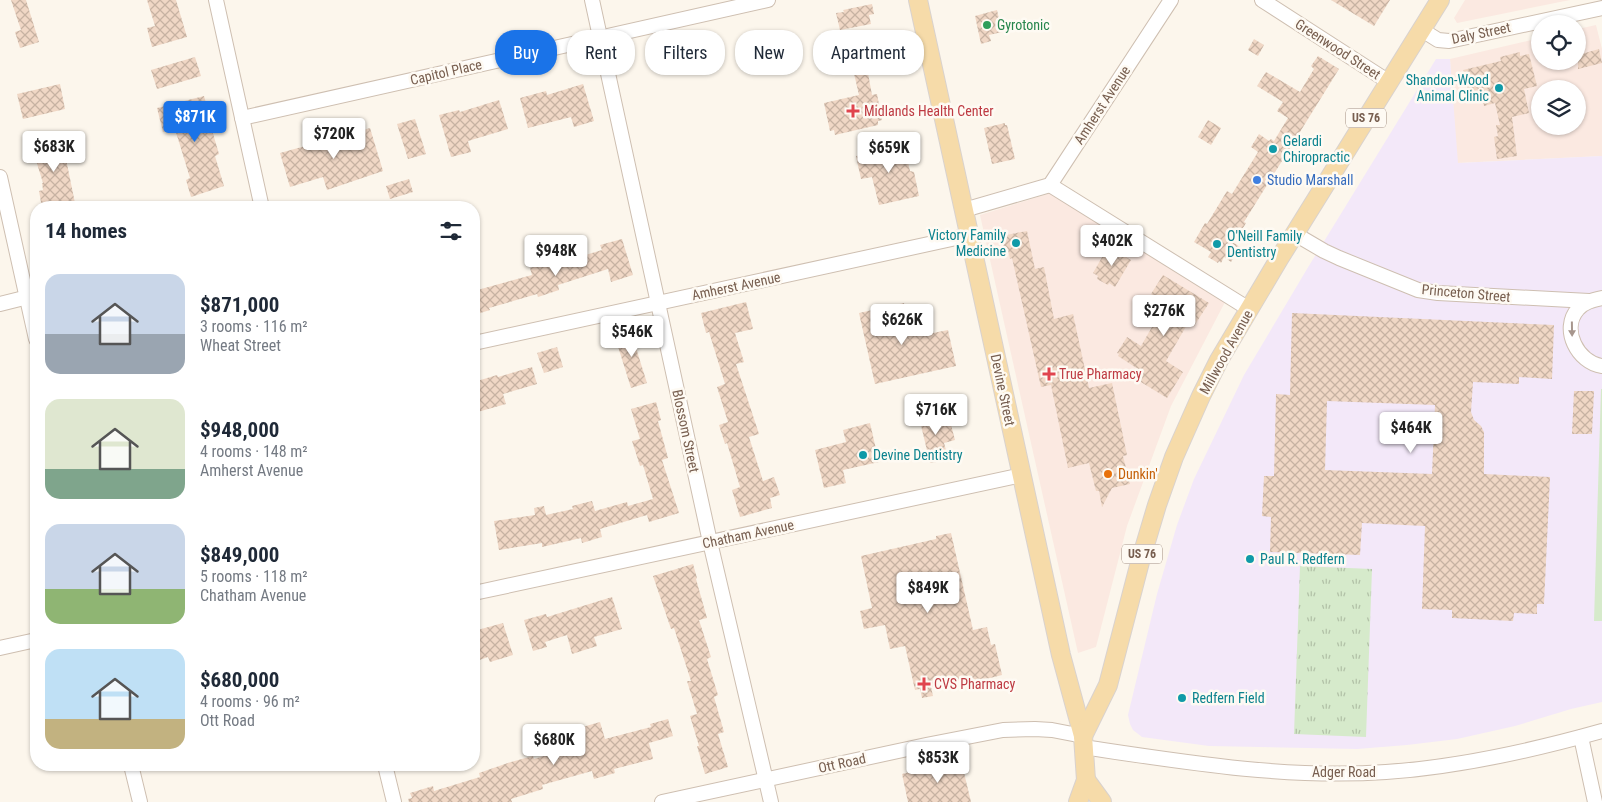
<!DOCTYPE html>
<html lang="en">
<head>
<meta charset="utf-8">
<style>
  body { margin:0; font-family:"Roboto Condensed",sans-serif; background:#f2f2f3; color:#1f2937; height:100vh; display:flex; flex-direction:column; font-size:19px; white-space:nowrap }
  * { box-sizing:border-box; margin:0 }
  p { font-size:16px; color:#747a83 }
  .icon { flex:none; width:28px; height:28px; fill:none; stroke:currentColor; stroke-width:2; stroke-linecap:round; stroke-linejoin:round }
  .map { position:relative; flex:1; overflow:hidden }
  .sheet { position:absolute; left:30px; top:201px; width:450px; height:570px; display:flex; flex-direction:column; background:#fff; border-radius:20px; box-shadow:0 1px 4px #0004 }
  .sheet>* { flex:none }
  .banner { position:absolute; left:495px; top:30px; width:475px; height:45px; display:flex; gap:10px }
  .buttons { position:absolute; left:1531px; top:15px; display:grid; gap:10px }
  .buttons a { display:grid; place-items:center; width:55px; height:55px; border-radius:50%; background:#fff; box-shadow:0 1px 4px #0004; font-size:25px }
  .price { position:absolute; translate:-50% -42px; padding:0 11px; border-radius:5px; background:#fff; color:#222; font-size:16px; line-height:32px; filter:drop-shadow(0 1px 2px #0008) }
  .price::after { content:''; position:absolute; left:50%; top:30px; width:15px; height:11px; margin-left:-8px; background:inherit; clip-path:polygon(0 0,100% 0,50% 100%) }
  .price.active { background:#1a73e8; color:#fff }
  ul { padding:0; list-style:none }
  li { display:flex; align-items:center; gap:15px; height:125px; padding:0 15px }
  li span { display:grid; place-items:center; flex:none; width:140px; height:100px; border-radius:15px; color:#555 }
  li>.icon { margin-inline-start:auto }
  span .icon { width:60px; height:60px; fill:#fffc; stroke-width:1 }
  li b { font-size:21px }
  h2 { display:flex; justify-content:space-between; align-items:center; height:60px; padding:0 15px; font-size:21px }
  .chip { padding:0 18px; border-radius:20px; background:#fff; box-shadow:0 1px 4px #0004; font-size:18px; line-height:45px }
  .chip.active { background:#1a73e8; color:#fff }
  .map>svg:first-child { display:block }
  .commercial { fill:#fbe9e1; fill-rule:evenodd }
  .education { fill:#f3e8f9 }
  .green { fill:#d6eacb }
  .park { fill:url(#park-tufts) }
  .building { fill:url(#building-cross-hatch); fill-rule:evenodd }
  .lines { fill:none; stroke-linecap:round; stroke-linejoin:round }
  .minor-casing { stroke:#cebfb1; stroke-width:16 }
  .major-casing { stroke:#d9d2ce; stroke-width:20 }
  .minor { stroke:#fff; stroke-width:14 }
  .major { stroke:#f6dba9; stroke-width:18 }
  .oneway { fill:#a7968d }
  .leisure-dot { fill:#2e9e5b; stroke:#fefaf3; stroke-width:2 }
  .culture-dot { fill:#0f9aa8; stroke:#fefaf3; stroke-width:2 }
  .health-dot { fill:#e0444e; stroke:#fefaf3; stroke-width:2 }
  .shop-dot { fill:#3f7fe0; stroke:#fefaf3; stroke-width:2 }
  .food-dot { fill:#e8710a; stroke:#fefaf3; stroke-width:2 }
  .labels { text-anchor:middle; stroke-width:5; stroke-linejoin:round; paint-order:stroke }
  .shield { fill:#fefaf3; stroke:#a08d80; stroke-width:1 }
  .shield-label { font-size:12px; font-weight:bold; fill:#775e4f }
  .leisure-label { font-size:14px; fill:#27864d; stroke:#fefaf3; text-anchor:start }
  .street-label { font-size:14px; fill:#775e4f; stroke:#fefaf3 }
  .culture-label { font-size:14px; fill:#0d838f; stroke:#fefaf3; text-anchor:start }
  .health-label { font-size:14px; fill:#be3a42; stroke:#fefaf3; text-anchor:start }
  .shop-label { font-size:14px; fill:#366cbe; stroke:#fefaf3; text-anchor:start }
  .food-label { font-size:14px; fill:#c56008; stroke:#fefaf3; text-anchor:start }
</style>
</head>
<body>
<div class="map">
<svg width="1602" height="802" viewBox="0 0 1602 802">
  <defs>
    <pattern id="park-tufts" width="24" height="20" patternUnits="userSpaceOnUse" patternTransform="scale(1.25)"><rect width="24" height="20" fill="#d6eacb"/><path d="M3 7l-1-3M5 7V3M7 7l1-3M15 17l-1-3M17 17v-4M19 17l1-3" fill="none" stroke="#b2c1a7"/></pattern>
    <pattern id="building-cross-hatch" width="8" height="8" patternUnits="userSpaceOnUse" patternTransform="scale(1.25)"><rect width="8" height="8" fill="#f0d7c5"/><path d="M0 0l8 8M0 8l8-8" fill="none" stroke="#c7b2a2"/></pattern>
  </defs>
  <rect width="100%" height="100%" fill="#fcf6ec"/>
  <!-- commercial -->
  <g class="commercial">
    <path d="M1465,0H1570L1457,23L1454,18Z"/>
    <path d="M1596,25L1602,49V156L1457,163L1450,59L1540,38V61H1578V29ZM1540,89H1578V126H1540Z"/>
    <path d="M1054,192L1225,302L1171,406L1127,526L1096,647L1078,653L980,215Z"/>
  </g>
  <!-- education -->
  <path class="education" d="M1436,59H1450L1458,163L1602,156V702L1571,709L1515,726L1457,739L1407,745L1357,749L1209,746L1142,737L1133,730L1130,724L1128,715L1157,594L1177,525L1194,479L1244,375L1307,269Z"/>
  <!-- green -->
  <path class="green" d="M1601,389H1602V621H1594Z"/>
  <!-- park -->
  <path class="park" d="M1300,566L1372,569L1366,737L1294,734Z"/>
  <!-- building -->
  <g class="building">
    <path d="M11,0H26L39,42L20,48L15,32L21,30Z"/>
    <path d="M147,0H176L187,37L152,47L147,28L155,26Z"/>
    <path d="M1331,0H1390L1374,26Z"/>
    <path d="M872,4L874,14L869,15L871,24L840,30L836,13L844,12L843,10Z"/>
    <path d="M997,10L1002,32L989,35L991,41L981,44L975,16Z"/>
    <path d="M1254,39L1264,45L1258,56L1248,50Z"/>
    <path d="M876,46L877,54L884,53L887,67L868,73L872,95L877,94L882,120L878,121V125L835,135L834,130L830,131L824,103L859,95L852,65H849L846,54Z"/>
    <path d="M1599,49L1602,63L1578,69V55Z"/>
    <path d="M1520,52V56L1529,54L1537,86L1524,89L1529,113L1512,117L1517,156L1497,159L1494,137L1498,136L1496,125H1500L1495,103L1484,106L1483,100L1471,103L1463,70L1501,61L1500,57Z"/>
    <path d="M1318,56L1339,69L1244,222L1246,223L1234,243L1240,247L1231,262L1224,257L1221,263L1219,261L1218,263L1208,257L1211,252L1194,242L1205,223L1207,224L1227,191L1232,194L1258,152L1251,147L1259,134L1269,141L1271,139L1274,141L1288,118L1277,111L1283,102L1257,86L1266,72L1300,92L1314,69L1311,66Z"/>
    <path d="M195,57L201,76L157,89L151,70Z"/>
    <path d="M60,84L65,109L23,119L17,94Z"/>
    <path d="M583,84L594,121L574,127L571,117L528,128L520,98L546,91L547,95Z"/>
    <path d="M204,96L211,120H209L219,154L215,156L224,186L191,197L186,180L190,178L175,129L163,132L157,108Z"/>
    <path d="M499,100L508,129L468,141L471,152L451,157L439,115L459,110L460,112Z"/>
    <path d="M415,119L426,154L408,159L397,124Z"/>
    <path d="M1208,120L1221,128L1211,145L1198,137Z"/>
    <path d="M1005,123V125H1007L1015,159L992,164L984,128Z"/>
    <path d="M370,128L383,171L327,190L323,177L290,187L280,153Z"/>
    <path d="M63,134L70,157L66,159L76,208H42L39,191L43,190L42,183H43L31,144Z"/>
    <path d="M904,145L910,171L914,172L919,196L879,205L872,177L861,179L856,156Z"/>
    <path d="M409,179L413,192L390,199L386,186Z"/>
    <path d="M1027,231L1035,269L1044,267L1054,319L1073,314L1089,388L1112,383L1127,455L1123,456L1130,484L1112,488L1102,507L1099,491H1096L1089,463L1068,468L1051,385L1041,387L1012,258L1010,259L1008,249L1004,250L1001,236Z"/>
    <path d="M622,239L633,275L611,282L608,269L558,285L559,290L538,297L537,294L489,308L490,310L474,315V291L532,275L530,268L551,262L552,265L602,250L600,245Z"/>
    <path d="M1108,247L1131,260L1115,287L1109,283L1108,285L1097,279L1098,276L1093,273Z"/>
    <path d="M1163,275L1209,303L1194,326L1188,323L1166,361L1183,372L1167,398L1136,379L1141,371L1118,356L1119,354L1117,353L1127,337L1141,346L1166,303L1151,294Z"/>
    <path d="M746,302L753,329L735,333L744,362L736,364L759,434L749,437L763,481L774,477L780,495L770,498L772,508L740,517L732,490L740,487L727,443L725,444L719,425L728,422L717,387L725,384L709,332L706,333L701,313Z"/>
    <path d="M904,303L910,331L918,336L948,330L956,366L875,384L859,313Z"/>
    <path d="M1292,313L1554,325L1552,379L1519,377V384L1473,382L1471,412L1474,420L1481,426L1484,432V474L1550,477L1544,604H1537V614L1514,613L1513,621L1452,618V610L1422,609L1425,526L1362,523L1360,555L1270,552L1271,517L1262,516L1264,476H1274L1276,394L1290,395ZM1327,401L1435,405L1432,474L1325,470Z"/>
    <path d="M638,330L643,346L636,348L647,383L631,388L615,337Z"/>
    <path d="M557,347L563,367L544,373L537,353Z"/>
    <path d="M532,367L537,384L503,394L506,404L474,413V382L497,375L498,377Z"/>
    <path d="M1574,391H1594L1592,434H1572Z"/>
    <path d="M656,402L661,420L658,421L668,458L662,460L679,513L649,522L647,515L600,529L602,537L582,543L581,538L542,547V543L499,550L494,521L535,515L534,508L544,506L546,515L573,509L572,506L592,501L595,511L627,502L628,506L653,499L643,465L640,466L632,441L640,439L631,409Z"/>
    <path d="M937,413L939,423L950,421L955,440L944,443L946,450L941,452L943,461L930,463L919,417Z"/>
    <path d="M870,423L879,462L843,470L846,483L824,488L815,450L846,442L843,430Z"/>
    <path d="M951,533L973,630L987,627L991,645L995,644L1002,675L974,682L973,678L931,687L933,696L922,698L920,689L915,690L905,646L890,649L885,625L864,629L860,611L872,608L861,556L936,539V536Z"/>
    <path d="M693,564L697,578L696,579L707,618L699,620L711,657L707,659L718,695L714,697L724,732L718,734L728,767L705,774L697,746H699L690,716L697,714L687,681H691L674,628L671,629L653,576Z"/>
    <path d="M612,597L622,629L594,637L597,646L572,654L567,635L545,642L547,647L533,651L524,620L546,614L547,617Z"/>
    <path d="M503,623L513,655L490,662L488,657L474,662V631Z"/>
    <path d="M668,719L673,736L649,743L653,759L614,769L615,773L594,779L592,771L542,785L543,789L511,799L512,802H409L408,799L412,798L410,793L433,786L434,791L480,777L479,773L511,762L533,756L534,759L557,752L554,740L580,733L579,728L600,722L605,739L651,727L650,724Z"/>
    <path d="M961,760L971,802H908L902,774Z"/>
  </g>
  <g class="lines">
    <!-- minor casing -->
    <g class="minor-casing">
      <g id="minor">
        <path d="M216,0L262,208"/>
        <path d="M592,0L710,542L771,802"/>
        <path d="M1262,0L1389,82"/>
        <path d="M1422,30L1438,40L1449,41L1602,8"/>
        <path d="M242,118L768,0"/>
        <path d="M0,177L36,339"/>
        <path d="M1050,185L1249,309"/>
        <path d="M964,210L1050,185L1171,0"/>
        <path d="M1295,234L1324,251L1339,258L1418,290L1438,293L1589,301"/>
        <path d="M1602,298C1593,300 1584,302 1578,309C1560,329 1578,363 1602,366"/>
        <path d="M0,304L36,295"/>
        <path d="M474,343L970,235"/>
        <path d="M474,593L1022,475"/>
        <path d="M0,648L36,640"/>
        <path d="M1581,737L1595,802"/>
        <path d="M1083,747C1183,762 1285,779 1386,772C1459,767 1531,751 1602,731"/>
        <path d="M131,765L140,802"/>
        <path d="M385,765L394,802"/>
        <path d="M662,802L926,745L1003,730L1035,729L1052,730L1083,736"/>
      </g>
    </g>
    <!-- major casing -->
    <g class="major-casing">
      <g id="major">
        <path d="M918,0L1061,655L1083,736L1086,780L1078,802"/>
        <path d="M1083,736L1108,685L1140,562L1157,505L1174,457L1201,396L1219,360L1279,259L1440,0"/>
        <path d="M1086,780L1102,802"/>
      </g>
    </g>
    <!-- minor -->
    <use href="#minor" class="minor"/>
    <!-- major -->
    <use href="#major" class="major"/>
  </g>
  <!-- one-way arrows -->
  <defs><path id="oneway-solid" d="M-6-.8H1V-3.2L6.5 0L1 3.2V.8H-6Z" transform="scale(1.25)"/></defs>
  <use class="oneway" href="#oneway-solid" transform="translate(1572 329) rotate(89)"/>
  <!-- markers -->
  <circle class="leisure-dot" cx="987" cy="25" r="5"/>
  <g class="culture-dot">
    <circle cx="1499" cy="88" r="5"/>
    <circle cx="1273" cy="149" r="5"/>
    <circle cx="1016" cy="243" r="5"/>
    <circle cx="1217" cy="244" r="5"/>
    <circle cx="863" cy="455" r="5"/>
    <circle cx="1250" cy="559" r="5"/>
    <circle cx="1182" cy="698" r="5"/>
  </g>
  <g class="health-dot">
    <path d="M850.5 103.5h5v5h5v5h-5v5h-5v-5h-5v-5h5z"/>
    <path d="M1046.5 366.5h5v5h5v5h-5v5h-5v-5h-5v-5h5z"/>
    <path d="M921.5 676.5h5v5h5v5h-5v5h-5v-5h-5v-5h5z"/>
  </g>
  <circle class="shop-dot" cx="1257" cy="180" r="5"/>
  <circle class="food-dot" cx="1108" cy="474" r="5"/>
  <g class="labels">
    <!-- shield labels -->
    <g class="shield">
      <rect x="1346" y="108.5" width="40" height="19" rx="4"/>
      <rect x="1122" y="544.5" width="40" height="19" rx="4"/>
    </g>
    <g class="shield-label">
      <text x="1366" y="122">US 76</text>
      <text x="1142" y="558">US 76</text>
    </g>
    <!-- leisure labels -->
    <g class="leisure-label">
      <text x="997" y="30">Gyrotonic</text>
    </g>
    <!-- street labels -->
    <g class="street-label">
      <text transform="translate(1481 33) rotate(-12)" y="5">Daly Street</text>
      <text transform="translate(1338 49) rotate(33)" y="5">Greenwood Street</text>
      <text transform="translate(446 72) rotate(-13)" y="5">Capitol Place</text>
      <text transform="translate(1102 105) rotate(-57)" y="5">Amherst Avenue</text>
      <text transform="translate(736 286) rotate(-12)" y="5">Amherst Avenue</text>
      <text transform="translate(1466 293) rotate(5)" y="5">Princeton Street</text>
      <text transform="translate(1226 352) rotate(-61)" y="5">Millwood Avenue</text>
      <text transform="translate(1003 390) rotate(78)" y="5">Devine Street</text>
      <text transform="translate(686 431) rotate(78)" y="5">Blossom Street</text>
      <text transform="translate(748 534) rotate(-12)" y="5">Chatham Avenue</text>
      <text transform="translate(842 763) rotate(-12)" y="5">Ott Road</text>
      <text x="1344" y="777">Adger Road</text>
    </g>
    <!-- culture labels -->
    <g class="culture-label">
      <text x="1489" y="85" text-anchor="end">Shandon-Wood<tspan x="1489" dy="16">Animal Clinic</tspan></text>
      <text x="1283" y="146">Gelardi<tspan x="1283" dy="16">Chiropractic</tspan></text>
      <text x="1006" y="240" text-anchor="end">Victory Family<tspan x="1006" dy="16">Medicine</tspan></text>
      <text x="1227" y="241">O'Neill Family<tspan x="1227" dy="16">Dentistry</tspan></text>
      <text x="873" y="460">Devine Dentistry</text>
      <text x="1260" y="564">Paul R. Redfern</text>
      <text x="1192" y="703">Redfern Field</text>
    </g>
    <!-- health labels -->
    <g class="health-label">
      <text x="864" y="116">Midlands Health Center</text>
      <text x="1059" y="379">True Pharmacy</text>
      <text x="934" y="689">CVS Pharmacy</text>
    </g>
    <!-- shop labels -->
    <g class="shop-label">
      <text x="1267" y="185">Studio Marshall</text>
    </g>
    <!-- food labels -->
    <g class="food-label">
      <text x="1118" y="479">Dunkin'</text>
    </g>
  </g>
</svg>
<div class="buttons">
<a><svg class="icon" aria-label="locate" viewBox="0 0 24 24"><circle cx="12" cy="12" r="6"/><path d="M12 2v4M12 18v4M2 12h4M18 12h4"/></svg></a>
<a><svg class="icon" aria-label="layers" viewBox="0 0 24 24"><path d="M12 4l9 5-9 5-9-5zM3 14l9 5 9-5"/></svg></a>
</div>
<b class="price active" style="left:195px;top:143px">$871K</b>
<b class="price" style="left:334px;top:160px">$720K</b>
<b class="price" style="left:54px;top:173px">$683K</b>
<b class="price" style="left:889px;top:174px">$659K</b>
<b class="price" style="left:1112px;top:267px">$402K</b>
<b class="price" style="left:556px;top:277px">$948K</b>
<b class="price" style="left:1164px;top:337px">$276K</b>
<b class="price" style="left:902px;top:346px">$626K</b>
<b class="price" style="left:632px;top:358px">$546K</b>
<b class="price" style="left:936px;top:436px">$716K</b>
<b class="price" style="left:1411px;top:454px">$464K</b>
<b class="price" style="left:928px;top:614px">$849K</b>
<b class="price" style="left:554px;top:766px">$680K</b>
<b class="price" style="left:938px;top:784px">$853K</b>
<div class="banner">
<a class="chip active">Buy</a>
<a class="chip">Rent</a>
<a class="chip">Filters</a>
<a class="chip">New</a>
<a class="chip">Apartment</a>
</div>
<section class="sheet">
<h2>14 homes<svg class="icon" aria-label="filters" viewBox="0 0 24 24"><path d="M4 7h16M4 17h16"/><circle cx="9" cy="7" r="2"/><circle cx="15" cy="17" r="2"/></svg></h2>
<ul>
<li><span style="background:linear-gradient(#c9d6e8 60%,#9aa5b1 0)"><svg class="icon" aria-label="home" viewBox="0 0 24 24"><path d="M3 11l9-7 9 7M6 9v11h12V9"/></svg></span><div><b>$871,000</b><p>3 rooms · 116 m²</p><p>Wheat Street</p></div></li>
<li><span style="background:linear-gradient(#dfe7d0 70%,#7fa58c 0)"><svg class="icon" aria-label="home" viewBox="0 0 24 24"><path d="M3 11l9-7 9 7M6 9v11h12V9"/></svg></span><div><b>$948,000</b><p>4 rooms · 148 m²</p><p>Amherst Avenue</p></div></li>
<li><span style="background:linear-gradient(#c9d6e8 65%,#8fb573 0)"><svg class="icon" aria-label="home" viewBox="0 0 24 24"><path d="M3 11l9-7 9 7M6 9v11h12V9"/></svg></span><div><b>$849,000</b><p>5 rooms · 118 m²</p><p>Chatham Avenue</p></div></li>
<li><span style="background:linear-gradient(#bfe0f5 70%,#c2b280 0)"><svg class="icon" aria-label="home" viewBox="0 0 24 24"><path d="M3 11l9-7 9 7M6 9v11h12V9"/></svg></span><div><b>$680,000</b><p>4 rooms · 96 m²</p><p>Ott Road</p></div></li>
</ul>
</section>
</div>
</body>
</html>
